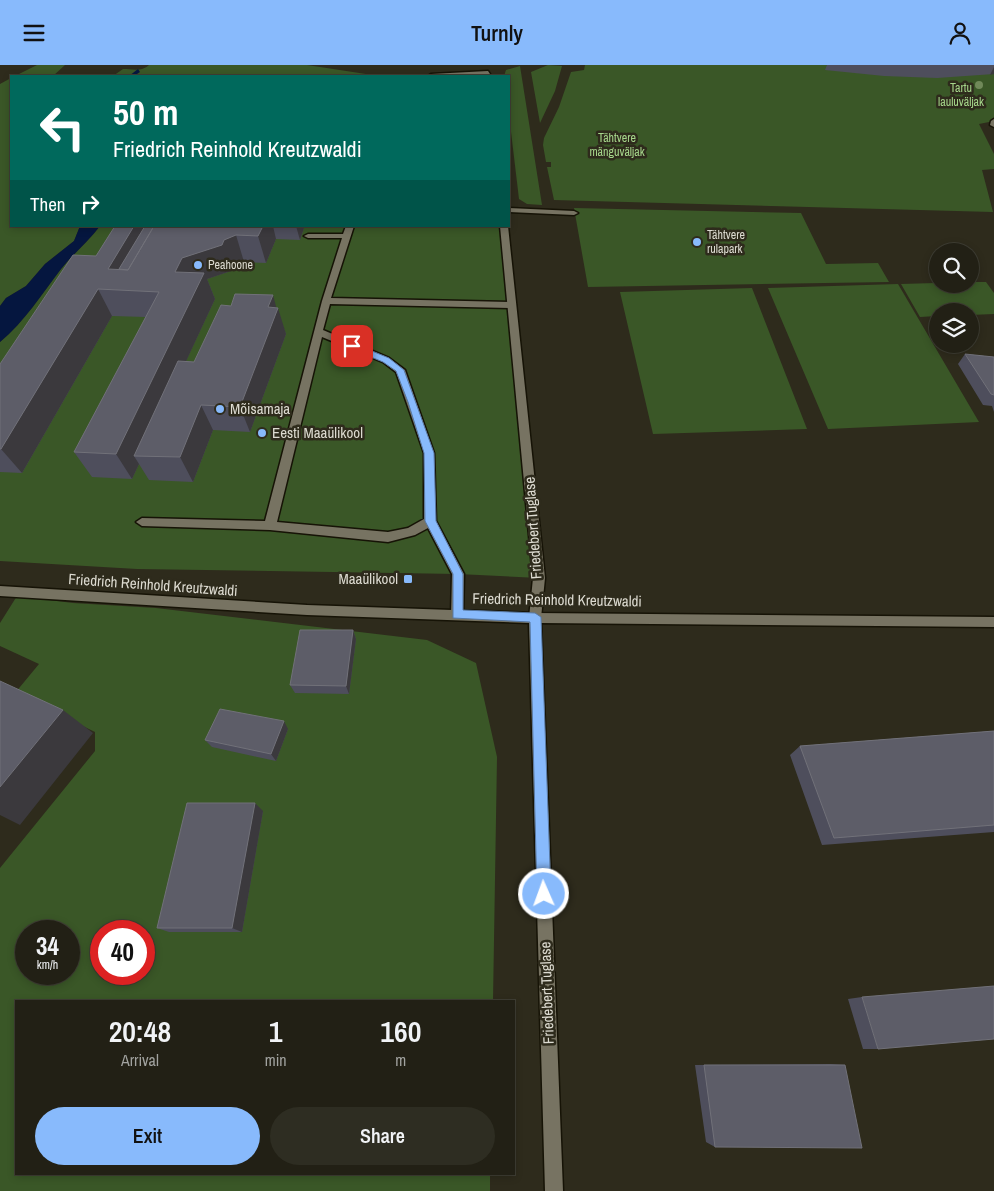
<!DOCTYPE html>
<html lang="en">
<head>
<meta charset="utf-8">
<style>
  :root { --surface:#222015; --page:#2e2d22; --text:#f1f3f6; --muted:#a2a3a0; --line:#3f3e34; --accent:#88bafc }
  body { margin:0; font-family:"Archivo Narrow",sans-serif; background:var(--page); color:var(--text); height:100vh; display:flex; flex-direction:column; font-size:19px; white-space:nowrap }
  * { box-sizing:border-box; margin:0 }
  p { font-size:16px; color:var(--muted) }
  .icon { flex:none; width:28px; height:28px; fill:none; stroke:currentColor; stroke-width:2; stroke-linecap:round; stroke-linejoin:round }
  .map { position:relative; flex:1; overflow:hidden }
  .side { position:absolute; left:15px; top:935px; width:500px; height:175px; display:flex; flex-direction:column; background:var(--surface); border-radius:0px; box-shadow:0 2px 8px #0003,0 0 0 1px var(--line) }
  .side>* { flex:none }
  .hud { position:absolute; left:10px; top:10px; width:500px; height:152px; border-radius:0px; box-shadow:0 2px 8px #0003,0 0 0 1px var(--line); background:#00695c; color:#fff; overflow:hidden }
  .tools { position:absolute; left:929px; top:178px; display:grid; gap:10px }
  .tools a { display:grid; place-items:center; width:50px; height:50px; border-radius:50%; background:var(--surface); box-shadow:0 2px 8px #0003,0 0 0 1px var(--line); font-size:25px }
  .speed { position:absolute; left:15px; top:855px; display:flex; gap:10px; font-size:25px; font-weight:700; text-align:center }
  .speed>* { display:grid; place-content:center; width:65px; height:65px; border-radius:50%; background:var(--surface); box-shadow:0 2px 8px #0003,0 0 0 1px var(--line); line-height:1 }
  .speed small { font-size:12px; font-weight:400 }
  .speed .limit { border:8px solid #d22; background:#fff; color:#111 }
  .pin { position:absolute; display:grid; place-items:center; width:42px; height:42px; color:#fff; margin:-21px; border-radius:10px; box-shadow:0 2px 8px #0006 }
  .me { position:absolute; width:55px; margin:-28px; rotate:358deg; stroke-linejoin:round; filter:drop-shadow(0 0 4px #0008) }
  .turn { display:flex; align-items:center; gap:18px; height:105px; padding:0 20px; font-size:22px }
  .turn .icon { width:65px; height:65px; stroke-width:2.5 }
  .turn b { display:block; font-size:35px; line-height:42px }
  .then { display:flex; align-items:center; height:48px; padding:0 20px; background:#0003; gap:10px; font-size:19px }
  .eta { display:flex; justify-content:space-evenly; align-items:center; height:85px; text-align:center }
  .eta b { font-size:30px; font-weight:600; line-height:35px }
  .action { display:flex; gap:10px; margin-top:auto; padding:10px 20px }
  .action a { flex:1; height:58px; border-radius:30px; background:var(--accent); color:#111; font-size:20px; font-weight:600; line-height:58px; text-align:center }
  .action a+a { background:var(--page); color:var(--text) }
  header { display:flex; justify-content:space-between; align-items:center; height:65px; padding:0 20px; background:var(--accent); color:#111; font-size:22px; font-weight:600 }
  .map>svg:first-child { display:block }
  .green { fill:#3a5727; fill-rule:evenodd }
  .water { fill:#05163f }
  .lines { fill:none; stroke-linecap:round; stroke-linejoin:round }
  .stream { fill:#05163f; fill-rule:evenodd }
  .lane-casing { stroke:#161306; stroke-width:3 }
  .street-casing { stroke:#161306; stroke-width:3 }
  .secondary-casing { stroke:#161306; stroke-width:3 }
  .lane { fill:#777362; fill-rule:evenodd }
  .street { fill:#777362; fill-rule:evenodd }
  .secondary { fill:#777362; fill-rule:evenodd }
  .tree { fill:#708959 }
  .wall { fill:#4e4e5c }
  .shaded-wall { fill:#3b393d }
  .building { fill:#5d5d68; stroke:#717179 }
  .route { fill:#88bafc; stroke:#5879a4 }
  .poi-dot { fill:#88bafc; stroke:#2e2b1c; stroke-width:2 }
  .labels { text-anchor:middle; stroke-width:5; stroke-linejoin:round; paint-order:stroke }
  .far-park-label { font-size:12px; fill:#a6d68b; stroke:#2e2b1c }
  .far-poi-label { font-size:12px; fill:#dddbd1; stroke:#2e2b1c; text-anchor:start }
  .poi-label { font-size:15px; fill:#dddbd1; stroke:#2e2b1c; text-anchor:start }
  .street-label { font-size:15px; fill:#dddbd1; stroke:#2e2b1c }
</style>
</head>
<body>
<header><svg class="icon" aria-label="menu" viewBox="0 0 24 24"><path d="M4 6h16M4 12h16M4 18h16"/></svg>Turnly<svg class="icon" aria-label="person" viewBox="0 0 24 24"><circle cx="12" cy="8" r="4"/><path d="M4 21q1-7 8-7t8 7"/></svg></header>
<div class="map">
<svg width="994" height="1126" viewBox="0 0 994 1126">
  <rect width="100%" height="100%" fill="#2e2b1c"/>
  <path class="green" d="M37,0h28l-12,11h-38z
    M149,0h158l72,11h-266l10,-7c9,0 19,3 26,-4z
    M548,0l14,1 -7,25 -15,32 -9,-51z
    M585,0h409v56l-15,3 15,30v15l-12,1 11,42 -439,-12 -7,-33h4v-5h-5l-3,-17 1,-7 15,-31 12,-35 13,-2z
    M520,1l22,139 -15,-1 -8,-5 -10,-84v-39h-5l2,-6z
    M11,13v148h69l-6,15 -29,23 -19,22 -20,12 -6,8v-222z
    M574,143l227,5 25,51 52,-1 11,19 -301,5z
    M100,161h404l35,352 -81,-4 -321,-5 -137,-8v-219c25,-21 41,-47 61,-73 12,-15 27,-27 39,-43z
    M970,217h16l8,11v21l-24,1v-4h-32l-1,5 -17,1 -19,-33z
    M898,219l81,138 -151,7 -60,-141z
    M752,223l55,141 -154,5 -33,-142z
    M17,531l56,7 83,5 271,32 49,23 21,94 -4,244h-477v173h474v17h-490v-323l95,-117v-19l-80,-39 24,-29 -39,-18v-23zM26,866h43v43h-43zM101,866h43v43h-43z"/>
  <path class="water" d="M80,161h20c-12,16 -27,28 -39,43 -20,26 -36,52 -61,73v-36l6,-8 20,-12 19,-22 29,-23z"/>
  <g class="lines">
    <path class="stream" d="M138,4l2,3 -6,4h-5z"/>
    <g class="lane-casing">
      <path id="lane" d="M509,143l65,3 4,2 -4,2 -65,-3z
        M346,161h8l-23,72 181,4 4,3 -4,3 -182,-4 -7,26 66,28 16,12 29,83 2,68 28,53 -1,41 -2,4h-8l-2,-4 1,-41 -24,-46 -13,7 -27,7 -118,-12 -128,-4 -6,-4 6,-4 123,3 57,-220 20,-63h-34l-4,-2 4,-2h35zM322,272l61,25 13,10 28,81v66l-16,9 -20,4 -111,-10z"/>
    </g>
    <g class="street-casing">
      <path id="street" d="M488,6l2,3 -62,2 3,-2z
        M994,54v8l-4,-2 1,-4z
        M500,161h8l37,352 -4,40 -2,4h-8l-2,-4 4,-40z"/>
    </g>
    <g class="secondary-casing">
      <path id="secondary" d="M0,521l307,19 228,8 459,4v10l-453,-4 22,568h-18l-16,-568 -222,-8 -307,-19z"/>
    </g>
    <use href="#lane" class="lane"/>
    <use href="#street" class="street"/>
    <use href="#secondary" class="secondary"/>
  </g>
  <circle class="tree" cx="979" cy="20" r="4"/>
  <path class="wall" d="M827,0h167v9l-57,4 -53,-2 -59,-6z
    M115,161h189v2l-4,12 -24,-1 -10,24 -22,-1 -11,5 -2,4 -24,8 8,20 -29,62 8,1 82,-55 10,27 -36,98 -37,-2 -20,52 -44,-2 -10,-16 -7,15 -40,-2 -18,-25 72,-135 -34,-1 -90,157 -22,-1v-108l96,-108z
    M965,289l29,3v55l-2,-6 -9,-1 -25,-41z
    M353,565l3,9 -7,55 -54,-1 -5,-8z
    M288,664l-12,32 -64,-14 -7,-7z
    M994,666v101l-172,13 -32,-90 10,-9z
    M263,746l-21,121h-73l-12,-4z
    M862,932l16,52h-15l-15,-50z
    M831,999l14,1 -130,82 -9,-5 -11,-77z"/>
  <path class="shaded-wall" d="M994,2v7l-4,1z
    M134,161h27l-31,54 -22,-11z
    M263,161h10l3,13 -10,24 -8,-27z
    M296,161h8v2l-4,12z
    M236,170l8,27 -11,5 -2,4 -24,8 8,20 -73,157h-8l5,8 -7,15 -16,-25 59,-182 7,-14z
    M98,224l14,27 -90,157 -21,-24z
    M273,230l4,15 1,-2 8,26 -36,98 -10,-25 28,-100z
    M201,340l12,25 -20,52 -13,-25z
    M353,565l3,9 -7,55 -3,-8z
    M63,645l30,23 -73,92 -20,-10v-28z
    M284,656l4,8 -12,32 -5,-7z
    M255,738l8,8 -21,121 -10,-4z"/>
  <path class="building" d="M115,161h19l-26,43 20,1 26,-44h109l-5,10 -22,-1 -12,5 -2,5 -40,13 -7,14 29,1 -88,181 -42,-2 85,-160 -61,-3 -97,160h-1v-85l73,-109 23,1z
    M145,161h9l-26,44 -9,-1z
    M235,229l38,1 -5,12 10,1 -38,99 -39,-2 -21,52 -46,-1 44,-95 16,1 27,-57 10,1z
    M965,289l29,3v38l-3,-1z
    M300,565h53l-7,56 -56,-1z
    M0,616l63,29 -63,77z
    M220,644l64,12 -13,33 -66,-14z
    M994,666v94l-160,13 -34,-92z
    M187,738h68l-23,125h-75z
    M994,921v53l-116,10 -16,-52z
    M704,1000h141l17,83 -147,-1z"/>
  <path class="route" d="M349,279h6l34,14 15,12 30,83 2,68 27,53v36l72,3 6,4 10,277 -2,5 -5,2 -5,-2 -2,-5 -7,-272 -77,-4v-44l-28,-53 -1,-68 -16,-51 -12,-31 -13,-9 -34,-14z"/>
  <g class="poi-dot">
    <circle cx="697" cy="177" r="5"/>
    <circle cx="198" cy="200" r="5"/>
    <circle cx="220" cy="344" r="5"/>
    <circle cx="262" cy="368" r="5"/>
    <rect x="403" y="509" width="10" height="10" rx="2.5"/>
  </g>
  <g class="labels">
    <g class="far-park-label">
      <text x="961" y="27">Tartu<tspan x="961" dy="14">lauluväljak</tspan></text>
      <text x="617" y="77">Tähtvere<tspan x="617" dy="14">mänguväljak</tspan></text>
    </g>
    <g class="far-poi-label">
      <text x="707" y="174">Tähtvere<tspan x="707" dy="14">rulapark</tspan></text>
      <text x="208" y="204">Peahoone</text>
    </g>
    <g class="poi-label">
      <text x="230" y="349">Mõisamaja</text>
      <text x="272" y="373">Eesti Maaülikool</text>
      <text x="398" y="519" text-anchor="end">Maaülikool</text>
    </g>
    <g class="street-label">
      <text transform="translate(533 463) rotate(-94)" y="5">Friedebert Tuglase</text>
      <text transform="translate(153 520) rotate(4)" y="5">Friedrich Reinhold Kreutzwaldi</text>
      <text transform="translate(557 535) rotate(1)" y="5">Friedrich Reinhold Kreutzwaldi</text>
      <text transform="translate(547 928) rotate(-92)" y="5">Friedebert Tuglase</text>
    </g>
  </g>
</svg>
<div class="tools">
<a><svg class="icon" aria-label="search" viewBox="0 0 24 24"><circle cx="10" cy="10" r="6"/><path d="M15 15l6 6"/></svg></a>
<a><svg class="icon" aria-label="layers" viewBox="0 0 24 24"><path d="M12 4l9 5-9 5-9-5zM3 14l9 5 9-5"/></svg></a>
</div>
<div class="speed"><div>34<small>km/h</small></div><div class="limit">40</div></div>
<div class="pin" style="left:352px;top:281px;background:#d93025"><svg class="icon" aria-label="arrive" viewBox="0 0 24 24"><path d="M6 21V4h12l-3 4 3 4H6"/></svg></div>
<svg class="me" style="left:544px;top:829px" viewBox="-20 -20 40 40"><circle r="17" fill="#88bafc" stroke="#fff" stroke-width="3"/><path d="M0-11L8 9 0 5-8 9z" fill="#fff"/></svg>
<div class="hud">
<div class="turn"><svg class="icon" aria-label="left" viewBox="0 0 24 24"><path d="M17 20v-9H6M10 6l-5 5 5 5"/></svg><div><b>50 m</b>Friedrich Reinhold Kreutzwaldi</div></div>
<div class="then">Then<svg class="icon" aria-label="right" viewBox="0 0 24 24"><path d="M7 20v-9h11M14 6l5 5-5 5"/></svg></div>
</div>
<section class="side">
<div class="eta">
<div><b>20:48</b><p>Arrival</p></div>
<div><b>1</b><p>min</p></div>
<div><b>160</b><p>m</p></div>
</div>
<div class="action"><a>Exit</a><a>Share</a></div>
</section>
</div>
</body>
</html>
